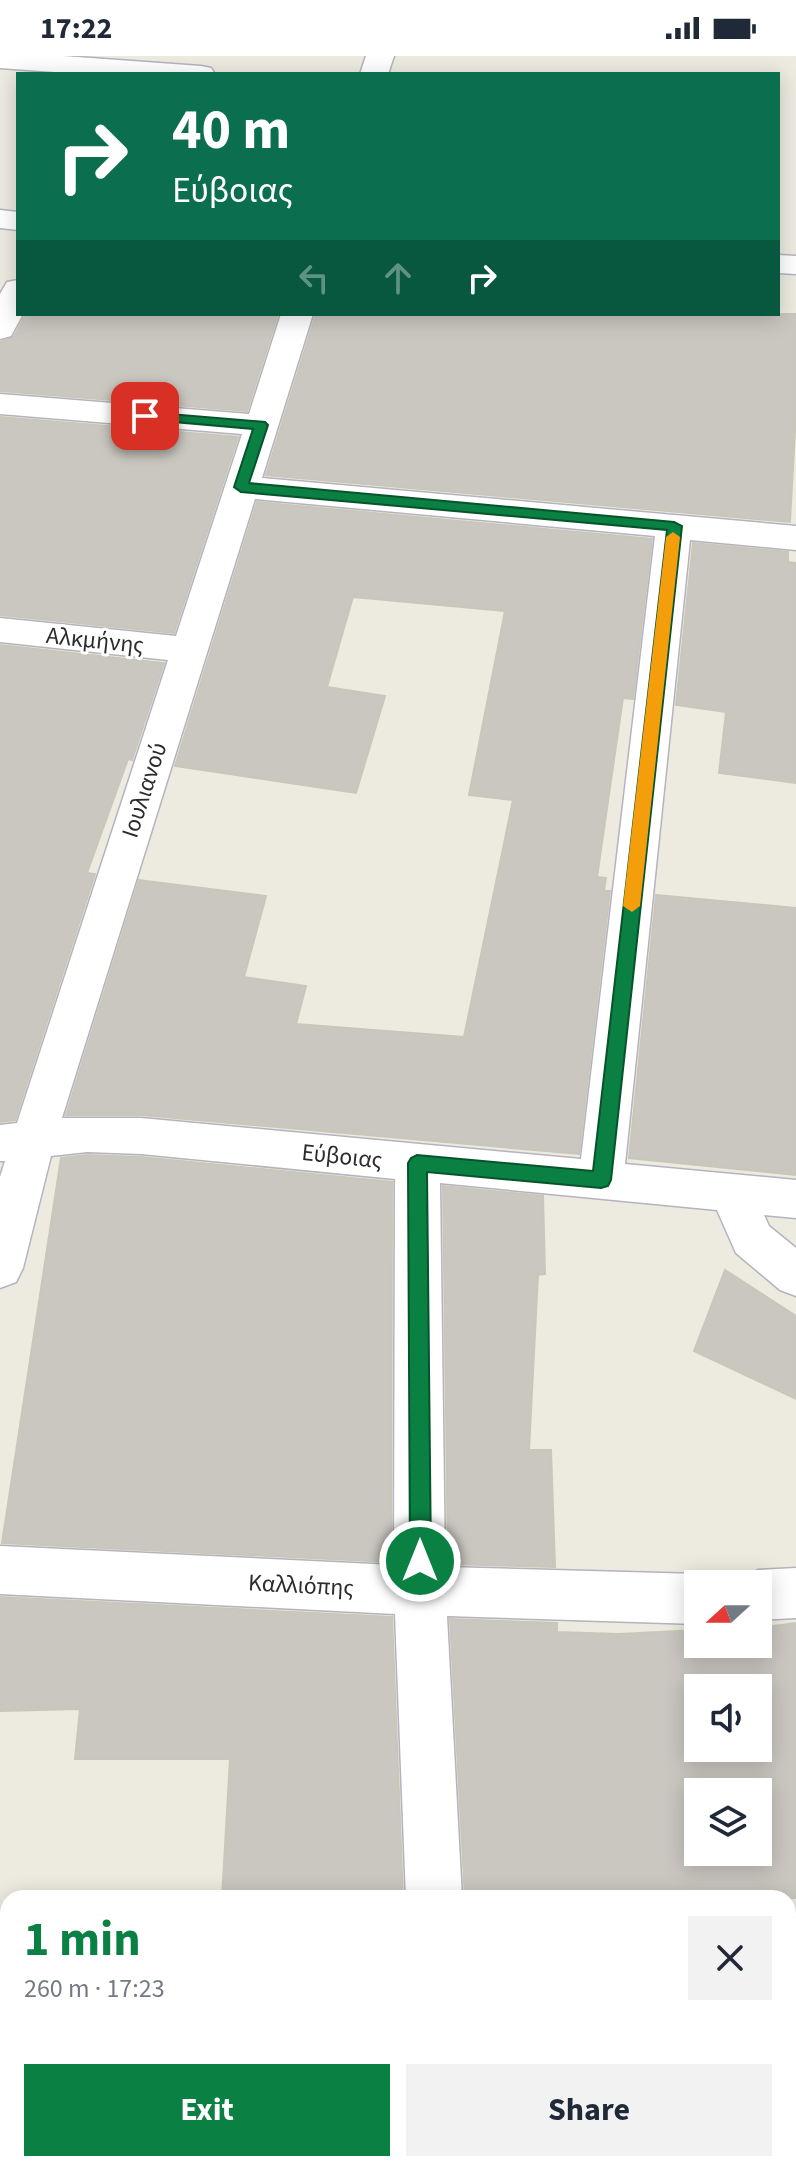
<!DOCTYPE html>
<html lang="en">
<head>
<meta charset="utf-8">
<style>
  :root { --surface:#fff; --page:#f2f2f3; --text:#1f2937; --muted:#747a83; --accent:#0b8043 }
  body { margin:0; font-family:"Source Sans 3",sans-serif; background:var(--page); color:var(--text); height:100vh; display:flex; flex-direction:column; font-size:30px; white-space:nowrap }
  * { box-sizing:border-box; margin:0 }
  p { font-size:26px; color:var(--muted) }
  .icon { flex:none; width:44px; height:44px; fill:none; stroke:currentColor; stroke-width:2; stroke-linecap:round; stroke-linejoin:round }
  .map { position:relative; flex:1; overflow:hidden }
  .panel { position:absolute; left:0px; top:1834px; width:796px; height:282px; display:flex; flex-direction:column; background:var(--surface); border-radius:24px 24px 0 0; box-shadow:0 4px 20px #0003 }
  .panel>* { flex:none }
  .top-card { position:absolute; left:16px; top:16px; width:764px; height:244px; border-radius:0px; box-shadow:0 4px 20px #0003; background:#0b6e4f; color:#fff; overflow:hidden }
  .needle { width:52px; rotate:249deg }
  .fabs { position:absolute; left:684px; top:1514px; display:grid; gap:16px }
  .fabs a { display:grid; place-items:center; width:88px; height:88px; border-radius:0px; background:var(--surface); box-shadow:0 4px 20px #0003; font-size:40px }
  .pin { position:absolute; display:grid; place-items:center; width:68px; height:68px; color:#fff; margin:-34px; border-radius:16px; box-shadow:0 4px 12px #0006 }
  .me { position:absolute; width:88px; margin:-44px; rotate:0deg; stroke-linejoin:round; filter:drop-shadow(0 0 6px #0008) }
  .turn { display:flex; align-items:center; gap:28px; height:168px; padding:0 24px; font-size:36px }
  .turn .icon { width:104px; height:104px; stroke-width:2.5 }
  .turn b { display:block; font-size:56px; line-height:68px }
  .lanes { display:flex; align-items:center; height:76px; padding:0 24px; background:#0003; justify-content:center; gap:40px; direction:ltr }
  .lanes .off { opacity:.35 }
  .round { display:grid; place-items:center; flex:none; width:84px; height:84px; border-radius:0px; background:var(--page) }
  .summary { display:flex; align-items:center; justify-content:space-between; height:136px; padding:0 24px }
  h1 { font-size:48px; font-weight:700; line-height:60px; color:var(--accent) }
  .primary-button { display:flex; gap:16px; margin-top:auto; padding:16px 24px }
  .primary-button a { flex:1; height:92px; border-radius:0px; background:var(--accent); color:#fff; font-size:32px; font-weight:700; line-height:92px; text-align:center }
  .primary-button a+a { background:var(--page); color:var(--text) }
  .status { display:flex; justify-content:space-between; align-items:center; height:56px; padding:0 40px; background:var(--surface); direction:ltr }
  .status svg { height:22px; fill:currentColor }
  .map>svg:first-child { display:block }
  .building { fill:#c9c7bf; stroke:#c9c7b9; stroke-width:2; fill-rule:evenodd }
  .lines { fill:none; stroke-linecap:round; stroke-linejoin:round }
  .minor-casing { stroke:#b4b3bf; stroke-width:3 }
  .minor { fill:#fff; fill-rule:evenodd }
  .route { fill:#0b8043; stroke:#07532c; stroke-width:2 }
  .slow { fill:#f59e0b }
  .labels { text-anchor:middle; stroke-width:6; stroke-linejoin:round; paint-order:stroke }
  .street-label { font-size:24px; fill:#2c2c2c; stroke:#fff }
</style>
</head>
<body>
<div class="status"><b>17:22</b><svg viewBox="0 0 49 12"><path d="M0 12V9h3v3zM5 12V6h3v6zM10 12V3h3v9zM15 12V0h3v12zM26 1h20v11H26zM47 4h2v5h-2z"/></svg></div>
<div class="map">
<svg width="796" height="2115" viewBox="0 0 796 2115">
  <rect width="100%" height="100%" fill="#edebe0"/>
  <path class="building" d="M26,258h252l-31,97 -247,-20v-49l14,-5z
    M316,258h480v98l-6,110 -524,-47z
    M0,361l238,20 -64,196 -174,-18z
    M257,446l395,37 -19,160 -10,-1 -26,179 9,1 -2,13h6l-31,263 -438,-39h-75l73,-235 127,16 -22,81 62,9 -10,38 168,13 49,-237 -44,-5 36,-184 -152,-14 -26,90 58,9 -29,97 -181,-27z
    M693,487l95,9v10l8,1v220l-77,-10 7,-61 -50,-7z
    M0,589l164,18 -32,97 -4,-1 -41,114 8,1 -80,246 -15,2z
    M656,839l140,13v267l-167,-17z
    M87,1099l54,2 251,25 -1,380 -389,-19 59,-385z
    M443,1130l100,10 2,78 -7,1 -9,175h22l4,117 -107,-3z
    M725,1214l71,46v83l-102,-48z
    M0,1541l392,20 11,281h-181l8,-139h-155l5,-50 -80,2z
    M450,1563l107,4v9l62,2 79,-4v14h60v-16l38,-5v275h-331zM698,1632h60v60h-60zM698,1736h60v60h-60z"/>
  <g class="lines">
    <g class="minor-casing">
      <path id="minor" d="M0,0h63l138,10 10,2 4,6h-134l-81,-6z
        M366,0h28l-6,18h-28z
        M0,154l18,2v18l-18,-2z
        M778,199l18,1v18l-18,-1z
        M18,224v34h5l-12,22 -11,3v-45l7,-12z
        M281,258h32l-51,164 534,48v24l-106,-10 -65,624 171,16v38l-32,-3 5,11 27,22v48l-16,-6 -44,-37 -19,-43 -277,-27 5,384 253,7 19,10h-19v40l-251,-8 15,282h-56l-11,-284 -395,-20v-48l394,19 1,-386 -254,-25 -54,-2 -36,4 -28,112 -7,14 -16,6v-111l5,-16h-5v-36l17,-2 151,-463 -168,-18v-24l176,18 66,-202 -242,-20v-20l249,20zM255,443l400,37 -74,623 -440,-41h-79z
        M796,1512v50l-38,2v-36h-21l3,-6 18,-8z
        M796,1994v58l-8,1v-58z
        M416,2108h60v7h-60z"/>
    </g>
    <use href="#minor" class="minor"/>
  </g>
  <path class="route" d="M145,356l120,10 3,3 -19,58 425,39 8,4 -71,654 -3,6 -7,2 -174,-16 4,389 -3,7 -8,3 -7,-3 -3,-7 -2,-398 3,-5 6,-3 176,16 74,-641 -426,-38 -7,-5 19,-58 -113,-10v-6z"/>
  <path class="slow" d="M673,476l7,5 -40,369 -8,6 -9,-6 43,-369z"/>
  <g class="labels">
    <g class="street-label">
      <text transform="translate(95 584) rotate(6)" y="8">Αλκμήνης</text>
      <text transform="translate(144 734) rotate(-72)" y="8">Ιουλιανού</text>
      <text transform="translate(342 1100) rotate(6)" y="8">Εύβοιας</text>
      <text transform="translate(301 1529) rotate(3)" y="8">Καλλιόπης</text>
    </g>
  </g>
</svg>
<div class="fabs">
<a><svg class="needle" viewBox="-14 -14 28 28"><path d="M0-13l5 13h-10z" fill="#e53935"/><path d="M0 13l5-13h-10z" fill="#747a83"/></svg></a>
<a><svg class="icon" aria-label="sound" viewBox="0 0 24 24"><path d="M4 9h4l5-4v14l-5-4H4zM17 9q2 3 0 6"/></svg></a>
<a><svg class="icon" aria-label="layers" viewBox="0 0 24 24"><path d="M12 4l9 5-9 5-9-5zM3 14l9 5 9-5"/></svg></a>
</div>
<div class="pin" style="left:145px;top:360px;background:#d93025"><svg class="icon" aria-label="arrive" viewBox="0 0 24 24"><path d="M6 21V4h12l-3 4 3 4H6"/></svg></div>
<svg class="me" style="left:420px;top:1505px" viewBox="-20 -20 40 40"><circle r="17" fill="#0b8043" stroke="#fff" stroke-width="3"/><path d="M0-11L8 9 0 5-8 9z" fill="#fff"/></svg>
<div class="top-card">
<div class="turn"><svg class="icon" aria-label="right" viewBox="0 0 24 24"><path d="M7 20v-9h11M14 6l5 5-5 5"/></svg><div><b>40 m</b>Εύβοιας</div></div>
<div class="lanes"><svg class="icon off" aria-label="left" viewBox="0 0 24 24"><path d="M17 20v-9H6M10 6l-5 5 5 5"/></svg><svg class="icon off" aria-label="ahead" viewBox="0 0 24 24"><path d="M12 20V5M6 11l6-6 6 6"/></svg><svg class="icon" aria-label="right" viewBox="0 0 24 24"><path d="M7 20v-9h11M14 6l5 5-5 5"/></svg></div>
</div>
<section class="panel">
<div class="summary"><div><h1>1 min</h1><p>260 m · 17:23</p></div><a class="round"><svg class="icon" aria-label="close" viewBox="0 0 24 24"><path d="M6 6l12 12M18 6L6 18"/></svg></a></div>
<div class="primary-button"><a>Exit</a><a>Share</a></div>
</section>
</div>
</body>
</html>
